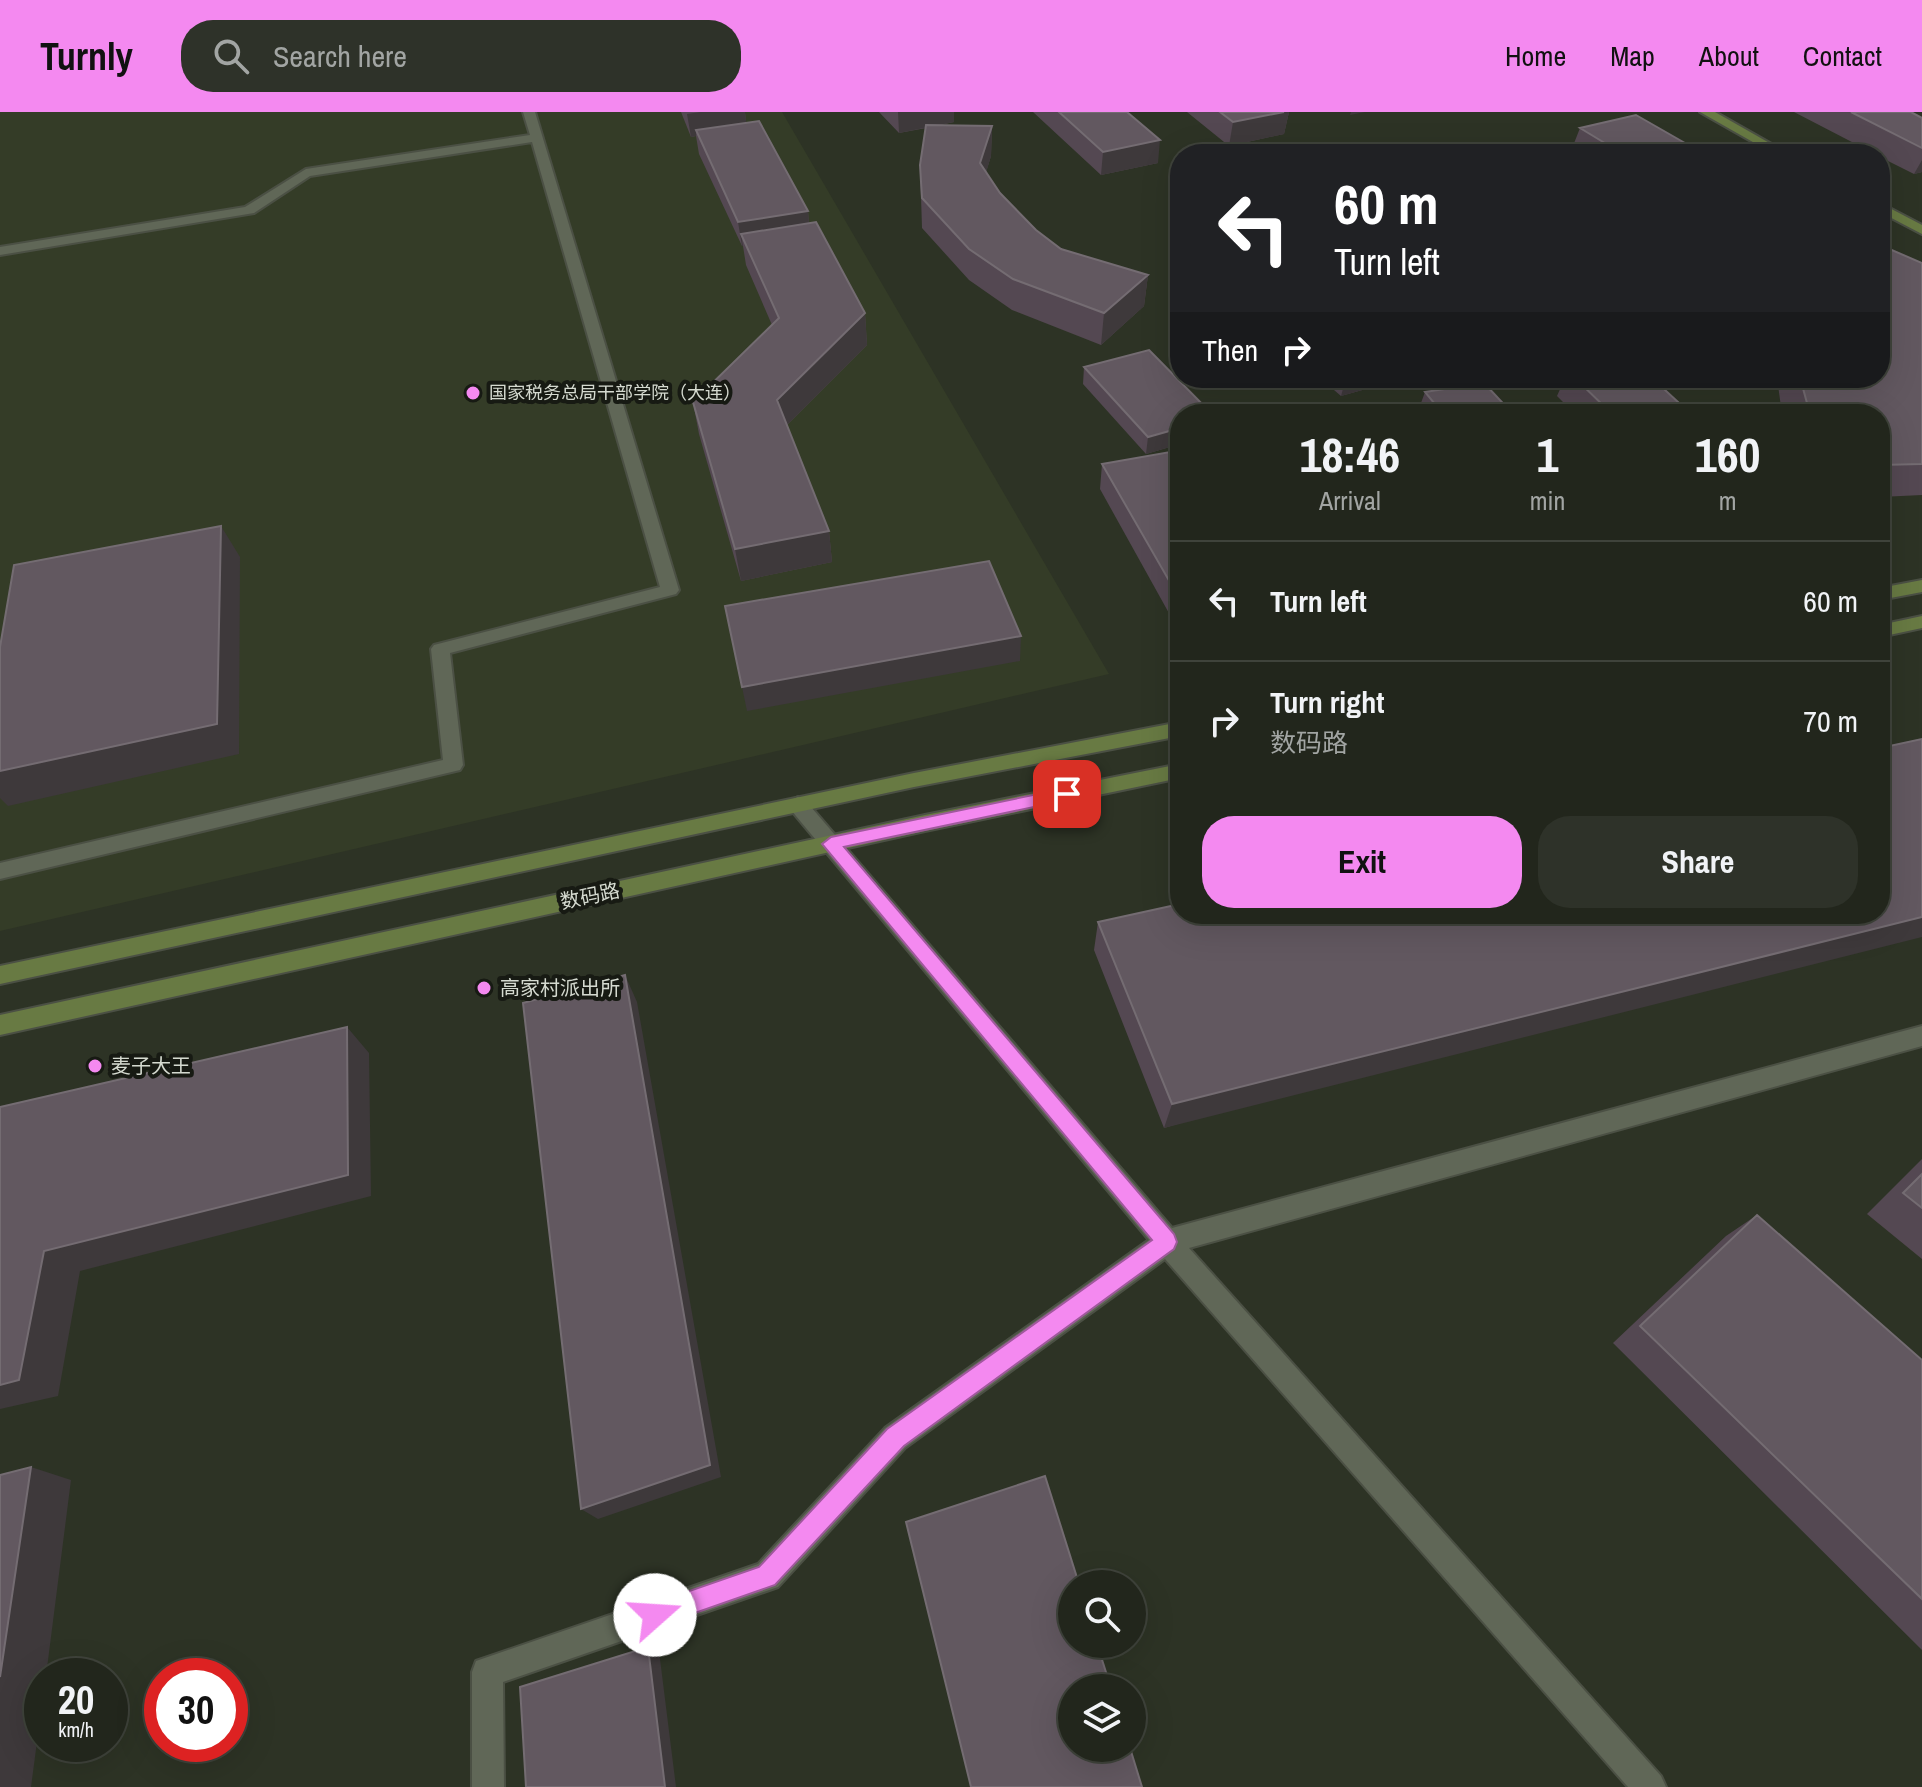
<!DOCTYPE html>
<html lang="en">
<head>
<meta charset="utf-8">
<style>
  :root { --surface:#22261c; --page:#2e3229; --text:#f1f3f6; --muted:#a2a5a3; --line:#3f433b; --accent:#f489f0 }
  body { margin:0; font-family:"Archivo Narrow","Noto Sans SC",sans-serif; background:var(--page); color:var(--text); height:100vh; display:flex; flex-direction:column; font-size:30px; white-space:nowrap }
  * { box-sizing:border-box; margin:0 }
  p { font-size:26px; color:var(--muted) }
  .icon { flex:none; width:44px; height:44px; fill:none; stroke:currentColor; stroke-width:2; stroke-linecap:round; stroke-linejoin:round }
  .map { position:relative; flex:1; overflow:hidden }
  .drawer { position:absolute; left:1170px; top:292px; width:720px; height:520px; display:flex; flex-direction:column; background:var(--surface); border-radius:32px; box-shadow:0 8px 32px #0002,0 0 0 2px var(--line) }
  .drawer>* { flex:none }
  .hud { position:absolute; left:1170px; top:32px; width:720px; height:244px; border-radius:32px; box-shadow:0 8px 32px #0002,0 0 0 2px var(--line); background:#202124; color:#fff; overflow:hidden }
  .controls { position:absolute; left:1058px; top:1458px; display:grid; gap:16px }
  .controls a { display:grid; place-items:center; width:88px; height:88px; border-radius:50%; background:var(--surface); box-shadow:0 8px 32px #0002,0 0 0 2px var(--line); font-size:40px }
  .speed { position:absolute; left:24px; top:1546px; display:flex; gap:16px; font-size:40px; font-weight:700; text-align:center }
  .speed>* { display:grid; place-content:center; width:104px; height:104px; border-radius:50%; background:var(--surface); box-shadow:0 8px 32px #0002,0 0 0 2px var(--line); line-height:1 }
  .speed small { font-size:20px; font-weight:400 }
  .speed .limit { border:12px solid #d22; background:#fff; color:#111 }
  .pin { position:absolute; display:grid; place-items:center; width:68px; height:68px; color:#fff; margin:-34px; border-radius:16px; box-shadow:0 4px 12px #0006 }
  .me { position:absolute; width:88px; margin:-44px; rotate:71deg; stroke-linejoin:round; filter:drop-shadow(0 0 6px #0008) }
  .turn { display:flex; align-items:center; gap:28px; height:168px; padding:0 32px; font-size:36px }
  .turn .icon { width:104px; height:104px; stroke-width:2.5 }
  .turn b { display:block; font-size:56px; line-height:68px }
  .then { display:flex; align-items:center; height:76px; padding:0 32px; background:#0003; gap:16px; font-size:30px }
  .eta { display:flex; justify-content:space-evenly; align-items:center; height:136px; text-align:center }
  .eta b { font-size:48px; font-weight:700; line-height:56px }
  .primary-button { display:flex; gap:16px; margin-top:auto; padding:16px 32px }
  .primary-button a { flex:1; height:92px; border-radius:32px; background:var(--accent); color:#111; font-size:32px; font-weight:700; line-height:92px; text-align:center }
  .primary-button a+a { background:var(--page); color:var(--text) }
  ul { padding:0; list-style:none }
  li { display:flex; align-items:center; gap:24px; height:120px; padding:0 32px; border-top:2px solid var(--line) }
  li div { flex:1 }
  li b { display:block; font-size:30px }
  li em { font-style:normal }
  header { display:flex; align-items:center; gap:48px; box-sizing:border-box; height:112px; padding:0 40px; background:var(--accent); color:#111 }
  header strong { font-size:38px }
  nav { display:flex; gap:44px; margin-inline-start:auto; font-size:28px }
  .search { width:560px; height:72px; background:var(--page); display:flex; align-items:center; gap:20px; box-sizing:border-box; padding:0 28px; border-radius:32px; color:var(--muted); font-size:30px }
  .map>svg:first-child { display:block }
  .built { fill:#343c27 }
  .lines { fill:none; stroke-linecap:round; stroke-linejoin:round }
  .minor-casing { stroke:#4b5044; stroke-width:4 }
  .secondary-casing { stroke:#4b5044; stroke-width:4 }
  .minor { fill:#606757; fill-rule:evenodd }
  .secondary { fill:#687a43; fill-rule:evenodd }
  .wall { fill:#544852 }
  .shaded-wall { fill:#3e393b }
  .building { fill:#625860; stroke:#746c72; stroke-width:2 }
  .route { fill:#f489f0; stroke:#9f599c; stroke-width:2 }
  .poi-dot { fill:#f489f0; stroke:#171a13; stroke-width:3 }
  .labels { text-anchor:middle; stroke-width:8; stroke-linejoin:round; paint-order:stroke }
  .far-poi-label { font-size:18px; fill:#d5dad0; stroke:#171a13; text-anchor:start }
  .street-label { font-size:20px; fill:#d5dad0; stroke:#171a13 }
  .poi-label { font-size:20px; fill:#d5dad0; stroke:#171a13; text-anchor:start }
</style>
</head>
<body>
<header>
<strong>Turnly</strong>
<div class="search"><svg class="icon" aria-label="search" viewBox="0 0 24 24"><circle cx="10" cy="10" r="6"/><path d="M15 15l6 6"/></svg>Search here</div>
<nav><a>Home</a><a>Map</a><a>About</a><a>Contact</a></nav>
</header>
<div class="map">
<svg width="1922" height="1675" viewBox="0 0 1922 1675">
  <rect width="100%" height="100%" fill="#2d3325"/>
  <path class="built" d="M0,0h782l327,562 -1109,257z"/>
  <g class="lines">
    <g class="minor-casing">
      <path id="minor" d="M523,0h12l144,478 -3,4 -226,59 13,112 -3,5 -460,109v-16l443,-103 -12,-111 3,-4 226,-58 -128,-445 -222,34 -56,37 -254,42v-8l245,-40 61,-38 224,-34z
        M798,685l7,3 367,428 750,-202v20l-733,202 472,528 5,11h-38l-463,-528 -260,189 -127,139 -275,95 1,105h-32v-115l4,-11 282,-97 127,-136 264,-188 -358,-430 -3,-5 3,-5z"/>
    </g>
    <g class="secondary-casing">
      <path id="secondary" d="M1700,0h15l74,42h-15z
        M1880,91l42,22v9l-42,-22z
        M1922,468v12l-42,8v-12z
        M1922,504v12l-42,9v-12z
        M1180,610v14l-266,51 -914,197v-18l914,-193z
        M1180,652v14l-255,53 -925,204v-20l925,-200z"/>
    </g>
    <use href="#minor" class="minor"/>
    <use href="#secondary" class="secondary"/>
  </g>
  <path class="wall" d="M681,0h64l1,11 62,88 1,13 56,89 2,32 -80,80 42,106 3,31 -91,19 -42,-147 -6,-32 79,-77 -26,-60 -3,-19h-1l-43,-92 -3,-18 -5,1z
    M879,0h75v10l-14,3 52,1 -1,30 -5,16 14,21 36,37 25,19 87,26 -4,31 -43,39 -89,-35 -43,-30 -47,-52 -2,-63 6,-37 -27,5z
    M1033,0h94l31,51 -57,12z
    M1187,0h102l-5,22 -55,12z
    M1794,0h117l11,6v54l-8,2 -34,-17v-3h-5z
    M1580,16l124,26h-129l-4,-3z
    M1922,151v232l-42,2v-83h-98l-5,-36h103z
    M1084,255l96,47v30l-34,10 -63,-70z
    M1320,266h85l-64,18z
    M1565,266h87l39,36h-116l-18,-18z
    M1425,280l88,22h-96z
    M1102,352l78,4v146l-10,1 -70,-126z
    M1880,802l-716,214 -70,-178 4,-28z
    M1922,1047v100l-55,-45z
    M1757,1103l165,145v290l-309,-307 113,-107z"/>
  <path class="shaded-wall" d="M701,0h44l2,18h-51v6l-5,1 -4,-23z
    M898,0h56v10l-55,11z
    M1284,0h5l-5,22 -55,12 4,-24z
    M1351,0h14l-15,3z
    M992,14l-1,30 -11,37v-30z
    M1160,28l-2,23 -57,12 2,-23z
    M1922,48v12l-8,2z
    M808,99l2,24 -69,-1 2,12h-1l-4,-24z
    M1148,163l-4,31 -43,39 3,-32z
    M865,201l2,32 -86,86 -4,-31z
    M1346,266h59l-64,18z
    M1180,316v16l-34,10 2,-17z
    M221,414l19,31 -1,197 -231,52 -8,-8v-27z
    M829,419l3,31 -91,19 -6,-32z
    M1180,478v24l-10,1 5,-24z
    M1021,524l-1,25 -273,50 -5,-24z
    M1922,805v20l-758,191 8,-24z
    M625,863l12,27 84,475 -123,42 -17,-10z
    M347,915l22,26 2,143 -291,75 -22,125 -58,13v-24l44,-134z
    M31,1355l40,13 -25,196h-4v28l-11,83h-31v-110z
    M648,1535l11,4 17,136h-11z"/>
  <path class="building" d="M1059,0h68l33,28 -57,12z
    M1220,0h64l-51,10z
    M1851,0h60l11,6v30z
    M1636,3l68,39h-81l-43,-26z
    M759,9l49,90 -70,11 -42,-92z
    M926,13l66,1 -12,37 20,30 36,37 25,19 87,26 -44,38 -91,-34 -44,-30 -47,-51 -2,-33z
    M1513,37l8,5h-27z
    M816,110l49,91 -88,87 52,131 -94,18 -42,-147 86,-84 -38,-84z
    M1880,133l42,18v201l-42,1v-51h-70l-9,-33v-3h79z
    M1149,238l63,64h-32v14l-32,9 -64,-70z
    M1575,266h77l39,36h-79z
    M1484,271l29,31h-70l-18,-22z
    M1170,340l10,16v122l-5,1 -73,-127z
    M221,414l-4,198 -217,47v-124l14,-82z
    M989,449l32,75 -279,51 -17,-81z
    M1922,627v178l-750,187 -74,-182 82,-18v10h700v-166z
    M625,863l85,490 -129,44 -58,-506z
    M347,915l1,148 -304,76 -25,129 -19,5v-278z
    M1922,1062v34l-19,-15z
    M1757,1103l165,145v239l-282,-273z
    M31,1355l-31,210v-202z
    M1045,1364l34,108h-7v60h25l14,44h-39v60h58l12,39h-171l-65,-265z
    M648,1535l17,140h-139l-6,-100z"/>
  <path class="route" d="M1067,676l8,6 -3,5 -228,48 330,387 3,8 -3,7 -270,197 -129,139 -120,42 -9,-4 -4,-8 4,-9 113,-39 128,-138 265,-189 -330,-396 9,-7z"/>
  <g class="poi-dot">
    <circle cx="473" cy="281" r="8"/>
    <circle cx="484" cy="876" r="8"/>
    <circle cx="95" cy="954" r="8"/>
  </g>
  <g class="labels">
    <g class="far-poi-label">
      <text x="489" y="287">国家税务总局干部学院（大连）</text>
    </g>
    <g class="street-label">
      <text transform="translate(590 784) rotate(-12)" y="7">数码路</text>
    </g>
    <g class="poi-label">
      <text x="500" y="883">高家村派出所</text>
      <text x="111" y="961">麦子大王</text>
    </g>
  </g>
</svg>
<div class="controls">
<a><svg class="icon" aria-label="search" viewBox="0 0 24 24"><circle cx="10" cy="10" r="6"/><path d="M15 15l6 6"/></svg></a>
<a><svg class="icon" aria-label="layers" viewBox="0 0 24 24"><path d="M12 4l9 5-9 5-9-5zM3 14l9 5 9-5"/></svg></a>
</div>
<div class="speed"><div>20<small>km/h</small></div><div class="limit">30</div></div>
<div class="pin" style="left:1067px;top:682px;background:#d93025"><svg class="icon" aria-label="arrive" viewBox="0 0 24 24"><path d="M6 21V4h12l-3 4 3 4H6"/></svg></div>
<svg class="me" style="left:655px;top:1503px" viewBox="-20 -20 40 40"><circle r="19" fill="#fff"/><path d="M0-13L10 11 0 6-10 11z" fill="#f489f0"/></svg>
<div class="hud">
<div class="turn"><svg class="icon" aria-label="left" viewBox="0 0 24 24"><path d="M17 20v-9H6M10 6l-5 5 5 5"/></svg><div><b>60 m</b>Turn left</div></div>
<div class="then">Then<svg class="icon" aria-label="right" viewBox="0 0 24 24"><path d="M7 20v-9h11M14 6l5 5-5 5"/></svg></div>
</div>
<section class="drawer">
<div class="eta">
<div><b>18:46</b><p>Arrival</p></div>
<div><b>1</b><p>min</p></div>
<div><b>160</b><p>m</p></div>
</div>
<ul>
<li><svg class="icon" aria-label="left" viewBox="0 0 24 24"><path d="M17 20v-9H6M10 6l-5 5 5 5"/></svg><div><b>Turn left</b></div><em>60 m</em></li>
<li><svg class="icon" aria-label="right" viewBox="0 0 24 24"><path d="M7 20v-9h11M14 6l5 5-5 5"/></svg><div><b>Turn right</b><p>数码路</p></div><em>70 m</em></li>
</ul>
<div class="primary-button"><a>Exit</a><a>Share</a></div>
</section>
</div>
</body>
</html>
